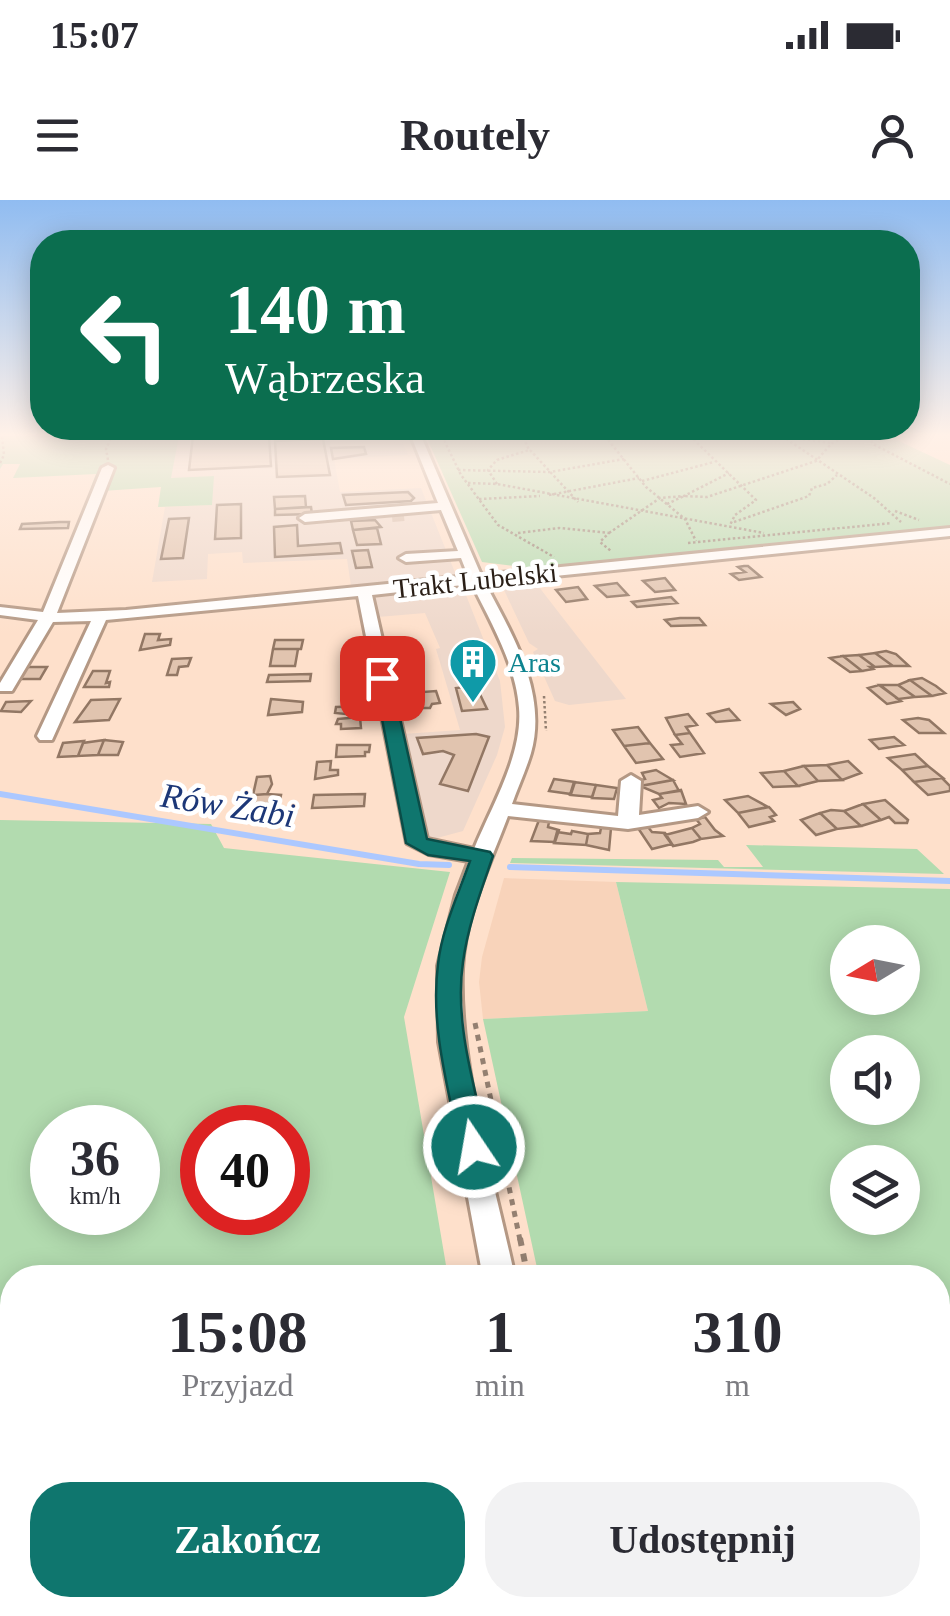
<!DOCTYPE html>
<html lang="pl">
<head>
<meta charset="utf-8">
<style>
  :root { --surface:#fff; --page:#f2f2f3; --text:#2b2b33; --muted:#7c7c81; --accent:#0f766e }
  body { margin:0; font-family:Georgia,serif; background:var(--page); color:var(--text); height:100vh; display:flex; flex-direction:column; font-size:38px; white-space:nowrap }
  * { box-sizing:border-box; margin:0 }
  p { font-size:32px; color:var(--muted) }
  .icon { flex:none; width:55px; height:55px; fill:none; stroke:currentColor; stroke-width:2; stroke-linecap:round; stroke-linejoin:round }
  .map { position:relative; flex:1; overflow:hidden }
  .sheet { position:absolute; left:0px; top:1065px; width:950px; height:352px; display:flex; flex-direction:column; background:var(--surface); border-radius:40px 40px 0 0; box-shadow:0 5px 25px #0003 }
  .sheet>* { flex:none }
  .top-card { position:absolute; left:30px; top:30px; width:890px; height:210px; border-radius:40px; box-shadow:0 5px 25px #0003; background:#0b6e4f; color:#fff; overflow:hidden }
  .needle { width:65px; rotate:260deg }
  .controls { position:absolute; left:830px; top:725px; display:grid; gap:20px }
  .controls a { display:grid; place-items:center; width:90px; height:90px; border-radius:50%; background:var(--surface); box-shadow:0 5px 25px #0003; font-size:50px }
  .speed { position:absolute; left:30px; top:905px; display:flex; gap:20px; font-size:50px; font-weight:700; text-align:center }
  .speed>* { display:grid; place-content:center; width:130px; height:130px; border-radius:50%; background:var(--surface); box-shadow:0 5px 25px #0003; line-height:1 }
  .speed small { font-size:25px; font-weight:400 }
  .speed .limit { border:15px solid #d22; background:#fff; color:#111 }
  .pin { position:absolute; display:grid; place-items:center; width:85px; height:85px; color:#fff; margin:-42px; border-radius:20px; box-shadow:0 5px 15px #0006 }
  .me { position:absolute; width:110px; margin:-55px; rotate:348deg; stroke-linejoin:round; filter:drop-shadow(0 0 8px #0008) }
  .turn { display:flex; align-items:center; gap:35px; height:210px; padding:0 30px; font-size:45px }
  .turn .icon { width:130px; height:130px; stroke-width:2.5 }
  .turn b { display:block; font-size:70px; line-height:85px }
  .eta { display:flex; justify-content:space-evenly; align-items:center; height:170px; text-align:center }
  .eta b { font-size:60px; font-weight:700; line-height:70px }
  .button { display:flex; gap:20px; margin-top:auto; padding:20px 30px }
  .button a { flex:1; height:115px; border-radius:40px; background:var(--accent); color:#fff; font-size:40px; font-weight:700; line-height:115px; text-align:center }
  .button a+a { background:var(--page); color:var(--text) }
  .status { display:flex; justify-content:space-between; align-items:center; height:70px; padding:0 50px; background:var(--surface); direction:ltr }
  .status svg { height:28px; fill:currentColor }
  header { display:flex; justify-content:space-between; align-items:center; height:130px; padding:0 30px; background:var(--surface); font-size:45px; font-weight:700 }
  .map>svg:first-child { display:block }
  .commercial { fill:#eed8cb }
  .built { fill:#f8d3ba }
  .green { fill:#b2dbaf; fill-rule:evenodd }
  .lines { fill:none; stroke-linecap:round; stroke-linejoin:round }
  .stream { stroke:#acc8ff; stroke-width:6 }
  .building { fill:#e1c4af; stroke:#927764; stroke-width:2.5 }
  .minor-tunnel { stroke:#d4b9a7; stroke-width:12; stroke-dasharray:12 6; stroke-linecap:butt }
  .minor-casing { stroke:#b49884; stroke-width:6 }
  .path-far2 { stroke:#948071; stroke-width:2.5; stroke-dasharray:2.5 2.5; stroke-linecap:butt }
  .path-far1 { stroke:#948071; stroke-width:5; stroke-dasharray:6 6; stroke-linecap:butt }
  .path { stroke:#948071; stroke-width:6; stroke-dasharray:8 8; stroke-linecap:butt }
  .minor { fill:#fff; fill-rule:evenodd }
  .route { fill:#0f766e; stroke:#0a4d48; stroke-width:2.5 }
  .labels { text-anchor:middle; stroke-width:9; stroke-linejoin:round; paint-order:stroke }
  .far-street-label { font-size:28px; fill:#2a1f17; stroke:#fff }
  .far-culture-label { font-size:28px; fill:#0d838f; stroke:#fff; text-anchor:start }
  .water-label { font-size:35px; font-style:italic; fill:#1c3777; stroke:#fff }
</style>
</head>
<body>
<div class="status"><b>15:07</b><svg viewBox="0 0 49 12"><path d="M0 12V9h3v3zM5 12V6h3v6zM10 12V3h3v9zM15 12V0h3v12zM26 1h20v11H26zM47 4h2v5h-2z"/></svg></div>
<header><svg class="icon" aria-label="menu" viewBox="0 0 24 24"><path d="M4 6h16M4 12h16M4 18h16"/></svg>Routely<svg class="icon" aria-label="person" viewBox="0 0 24 24"><circle cx="12" cy="8" r="4"/><path d="M4 21q1-7 8-7t8 7"/></svg></header>
<div class="map">
<svg width="950" height="1416" viewBox="0 0 950 1416">
  <rect width="100%" height="100%" fill="#fee0cb"/>
  <path class="commercial" d="M179,236h150l2,11 72,-3 5,11 -74,4 6,33 81,-4 35,87 -105,11 -4,-27 -104,4 -1,-11 -34,2 -1,25 -55,3 13,-75 46,-2 -41,-27z
    M539,387l24,31 63,81 -57,6 -14,-4 -22,-49 5,-3 -9,-6 -25,-53z
    M453,388l11,2 36,91 5,46 -8,28 -34,76 -37,10 -23,-107 57,-4 -24,-81 4,-1 -15,-35 -47,4 -5,-19z"/>
  <path class="built" d="M504,678l112,4 32,129 -165,8 -4,-37 3,-25z"/>
  <path class="green" d="M0,236h179l-8,42 43,-2 -2,29 -54,2 3,-20 -59,4 1,-4h-12l5,-13 -83,4 7,-14h-17l-3,5z
    M426,236h462l62,29v63l-419,40 -49,-6z
    M0,620l211,4 13,24 226,24 -46,145 44,260 -436,1v327h492l2,11h-506zM52,928h86v84h-86zM202,928h86v84h-86z
    M746,645l171,4 27,25 -434,-11 2,-5 206,2 6,7h39z
    M616,682l334,7v727h-339l-2,-11h329v-327l-399,-1 -56,-258 165,-8zM902,742v56h-54v-56zM902,852v56h-54v-56zM902,962v56h-54v-56z"/>
  <g class="lines">
    <path class="stream" d="M0,594l419,70 30,1
      M510,667l440,14"/>
  </g>
  <path class="building" d="M193,236h76l2,30 -82,4z
    M323,239l7,36 -53,2 -2,-36z
    M364,247l2,7 -33,5 -2,-11z
    M408,292l6,6 -3,3 -65,4 -3,-10z
    M305,296l1,11 -31,2 -1,-12z
    M241,304v34l-26,1 2,-34z
    M311,307l1,7 -37,1v-6z
    M189,318l-6,40 -22,1 8,-40z
    M375,320l6,7 -28,3 -2,-9z
    M60,322h9l-1,6 -48,1 2,-5z
    M297,325l1,21 42,-3 2,10 -67,4 -1,-30z
    M377,328l4,16 -24,1 -4,-15z
    M368,350l4,17 -16,1 -4,-17z
    M744,366h4l13,11 -22,3 -8,-6 14,-2 -7,-5z
    M665,378l10,12 -20,2 -12,-11z
    M617,383l11,12 -21,2 -12,-11z
    M578,387l9,12 -21,3 -10,-12z
    M671,397l6,6 -40,4 -5,-5z
    M680,418h19l6,7 -34,1 -6,-6z
    M145,434h15l-2,6 13,-1 -1,6 -30,5z
    M275,440h28l-2,9h-28z
    M273,449h25l-3,17h-25z
    M886,451l10,3 13,12h-16l-18,-13z
    M419,453l4,14 -23,2v-15z
    M875,453l18,13 -18,1 -16,-12z
    M859,455l16,12h-5l3,2 -11,2 -19,-15z
    M843,456l19,15 -12,1 -20,-14z
    M191,458l-3,8 -9,1 -2,8h-10l5,-16z
    M24,467h23l-7,12h-23z
    M93,471h17l-4,12 4,-1 -1,5h-25z
    M311,474l-1,7 -43,1 2,-7z
    M922,478l14,8 9,7 -13,3 -22,-16z
    M910,480l22,16 -17,1 -17,-12z
    M879,485l22,16 -14,3 -19,-16z
    M880,485h18l17,12 -17,2 3,2z
    M476,486l11,23 -25,2 -6,-23z
    M436,491l4,12 -8,1 -2,4h-19l4,-3 -6,-12z
    M120,499l-11,21 -34,2 16,-22z
    M271,499l32,3 -1,10 -34,3z
    M31,501l-10,11 -20,-1 5,-9z
    M793,502l7,7 -14,6 -15,-11z
    M367,506l-1,10 -31,-3 1,-6z
    M729,509l10,11 -23,2 -8,-8z
    M688,514l9,11 -11,2 4,6 -15,2 -9,-17z
    M360,517l1,11 -20,1v-5h-5l2,-5z
    M918,518l11,2 15,13h-25l-16,-13z
    M638,527l12,16 -26,3 -11,-16z
    M690,533l14,20 -24,4 -9,-12 11,-1 -7,-9z
    M476,534l13,3 -21,54 -28,-7 14,-29 -11,-4 -20,3 -6,-16z
    M894,537l10,8 -25,4 -9,-9z
    M104,540l19,2 -5,13h-20z
    M104,540l-6,15 -20,1 5,-13z
    M84,541l-6,15 -20,1 5,-14z
    M650,543l13,16 -27,4 -12,-17z
    M337,545h33l-1,7h-4v4l-29,1z
    M915,554l13,12 -26,4 -14,-12z
    M331,561l-1,9h8v5l-23,4 2,-17z
    M848,561l13,12 -19,7 -15,-15z
    M827,565l15,15 -24,1 -14,-15z
    M804,566l14,15 -20,5 -14,-15z
    M928,566l15,12 -29,4 -12,-12z
    M656,570l17,10 -33,6 -3,-5 8,-2 -3,-6z
    M784,571l14,15 -25,1 -12,-14z
    M270,576l2,8 -5,10 -14,1 4,-18z
    M942,578l8,8v5l-22,4 -14,-13z
    M554,579l21,3 -4,12 -22,-3z
    M673,580l6,11 -20,3 -19,-8z
    M574,582l22,3 -4,12 -22,-2z
    M596,585l21,3 -3,11 -22,-1z
    M681,590l5,14 -17,-1 -10,5 -6,-8 9,-2 -3,-4z
    M365,594l-1,12 -52,2 2,-13z
    M253,595l14,-1 14,1 -2,9h-28z
    M748,596l20,11 -30,6 -13,-13z
    M885,600l23,20 -1,3h-12l-6,-6 -8,3 -18,-16z
    M863,604l18,16 -20,6 -17,-15z
    M769,607l7,8 -6,2 4,4 -25,6 -11,-14z
    M831,610l13,1 17,15 -24,3 -17,-16z
    M820,613l17,16 -21,6 -15,-15z
    M705,617l10,13 8,6 -22,3 -9,-11 8,-4 -4,-5z
    M539,620l10,2 -1,5 11,3 -4,12 -24,-1z
    M648,627l4,5 13,1 7,11 -20,5 -14,-21z
    M601,628h10l-2,22 -23,-5 2,-11 12,-1z
    M692,628l9,11 -8,3 -20,4 -8,-11z
    M572,631l16,3 -2,11 -32,-2 3,-11 14,2z"/>
  <g class="lines">
    <path class="minor-tunnel" d="M392,316l12,-1"/>
    <g class="minor-casing">
      <path id="minor" d="M411,236h10l60,139 469,-47v8l-465,47c27,51 63,110 46,170 -5,17 -13,34 -19,51l106,12 3,-35 10,-6 10,6 -2,34 59,-9 10,6 -10,6 -70,11 -120,-13c-18,48 -44,101 -46,153 -4,97 33,213 53,309h-32l-44,-236 -1,-76 18,-71 13,-34 -40,-7 -22,-11 -49,-247 -252,24 -54,120h-12l-3,-4 54,-115 -38,1 -41,69h-12v-8l38,-63 -38,-5v-8l43,5 59,-144 6,-3 6,3 -57,145 69,-3 342,-34 -7,-18 -55,4 -7,-4 7,-4 52,-3 -17,-41 -136,12 -6,-4 6,-4 133,-11zM472,384c19,39 44,81 47,124 4,47 -28,99 -45,141l-47,-10 -55,-244z
        M541,1405h40l2,11h-40z"/>
    </g>
    <path class="path-far2" d="M442,236l19,39 37,50 56,32
      M605,236l41,51 39,32 11,22
      M690,236l66,64 -21,15 -5,10
      M782,236l92,62 27,24
      M869,236l4,8 77,40
      M783,237l49,6
      M530,250l48,52
      M108,260l-2,-11 6,-13
      M0,263l4,-8 -2,-19
      M458,270l92,2 74,-13
      M642,281l72,-19
      M468,283l29,1 267,49
      M497,284l-9,-14 9,-10 32,-10 -6,-14
      M549,295l90,-17
      M479,299l61,-3
      M667,304l17,-8 23,1 109,-36 16,-18 16,-7
      M895,311l24,9
      M734,322l75,-26 3,-8 15,-4 10,-9
      M518,333l41,-5 50,5 -9,9 11,9
      M609,333l51,-35 24,-2 45,-23
      M688,343l204,-20
      M544,496l2,35"/>
    <path class="path-far1" d="M475,823l45,217"/>
    <path class="path" d="M520,1038l8,40
      M598,1405l3,11"/>
    <use href="#minor" class="minor"/>
  </g>
  <linearGradient id="sky" x2="0" y2="1"><stop stop-color="#90bcf1"/><stop offset="0.54" stop-color="#fff1e8"/><stop offset="1" stop-color="#fff1e8" stop-opacity="0"/></linearGradient>
  <rect width="950" height="435" fill="url(#sky)"/>
  <path class="route" d="M382,473l9,5 36,161 63,13 3,4c-12,35 -25,69 -30,106 -9,61 12,126 25,185l-4,8 -10,4 -10,-4 -4,-8c-12,-59 -30,-122 -22,-183 4,-35 20,-69 32,-103l-42,-6 -22,-12 -32,-165z"/>
  <defs>
    <g id="building-pin" transform="scale(2.5)"><path d="M0 17L-7.5 6A9.5 9.5 0 1 1 7.5 6Z" fill="#0f9aa8" stroke="#fff"/><path d="M-4-6H4V6H1V3H-1V6H-4ZM-2.5-4.3h1.7v1.8h-1.7ZM.8-4.3h1.7v1.8H.8ZM-2.5-1h1.7V.8h-1.7ZM.8-1h1.7V.8H.8Z" fill="#fff"/></g>
  </defs>
  <g fill-rule="evenodd">
    <use href="#building-pin" x="473" y="462"/>
  </g>
  <g class="labels">
    <g class="far-street-label">
      <text transform="translate(475 380) rotate(-6)" y="10">Trakt Lubelski</text>
    </g>
    <g class="far-culture-label">
      <text x="508" y="472">Aras</text>
    </g>
    <g class="water-label">
      <text transform="translate(228 605) rotate(9)" y="12">Rów Żabi</text>
    </g>
  </g>
</svg>
<div class="controls">
<a><svg class="needle" viewBox="-14 -14 28 28"><path d="M0-13l5 13h-10z" fill="#e53935"/><path d="M0 13l5-13h-10z" fill="#7c7c81"/></svg></a>
<a><svg class="icon" aria-label="sound" viewBox="0 0 24 24"><path d="M4 9h4l5-4v14l-5-4H4zM17 9q2 3 0 6"/></svg></a>
<a><svg class="icon" aria-label="layers" viewBox="0 0 24 24"><path d="M12 4l9 5-9 5-9-5zM3 14l9 5 9-5"/></svg></a>
</div>
<div class="speed"><div>36<small>km/h</small></div><div class="limit">40</div></div>
<div class="pin" style="left:382px;top:478px;background:#d93025"><svg class="icon" aria-label="arrive" viewBox="0 0 24 24"><path d="M6 21V4h12l-3 4 3 4H6"/></svg></div>
<svg class="me" style="left:474px;top:947px" viewBox="-20 -20 40 40"><circle r="17" fill="#0f766e" stroke="#fff" stroke-width="3"/><path d="M0-11L8 9 0 5-8 9z" fill="#fff"/></svg>
<div class="top-card">
<div class="turn"><svg class="icon" aria-label="left" viewBox="0 0 24 24"><path d="M17 20v-9H6M10 6l-5 5 5 5"/></svg><div><b>140 m</b>Wąbrzeska</div></div>
</div>
<section class="sheet">
<div class="eta">
<div><b>15:08</b><p>Przyjazd</p></div>
<div><b>1</b><p>min</p></div>
<div><b>310</b><p>m</p></div>
</div>
<div class="button"><a>Zakończ</a><a>Udostępnij</a></div>
</section>
</div>
</body>
</html>
